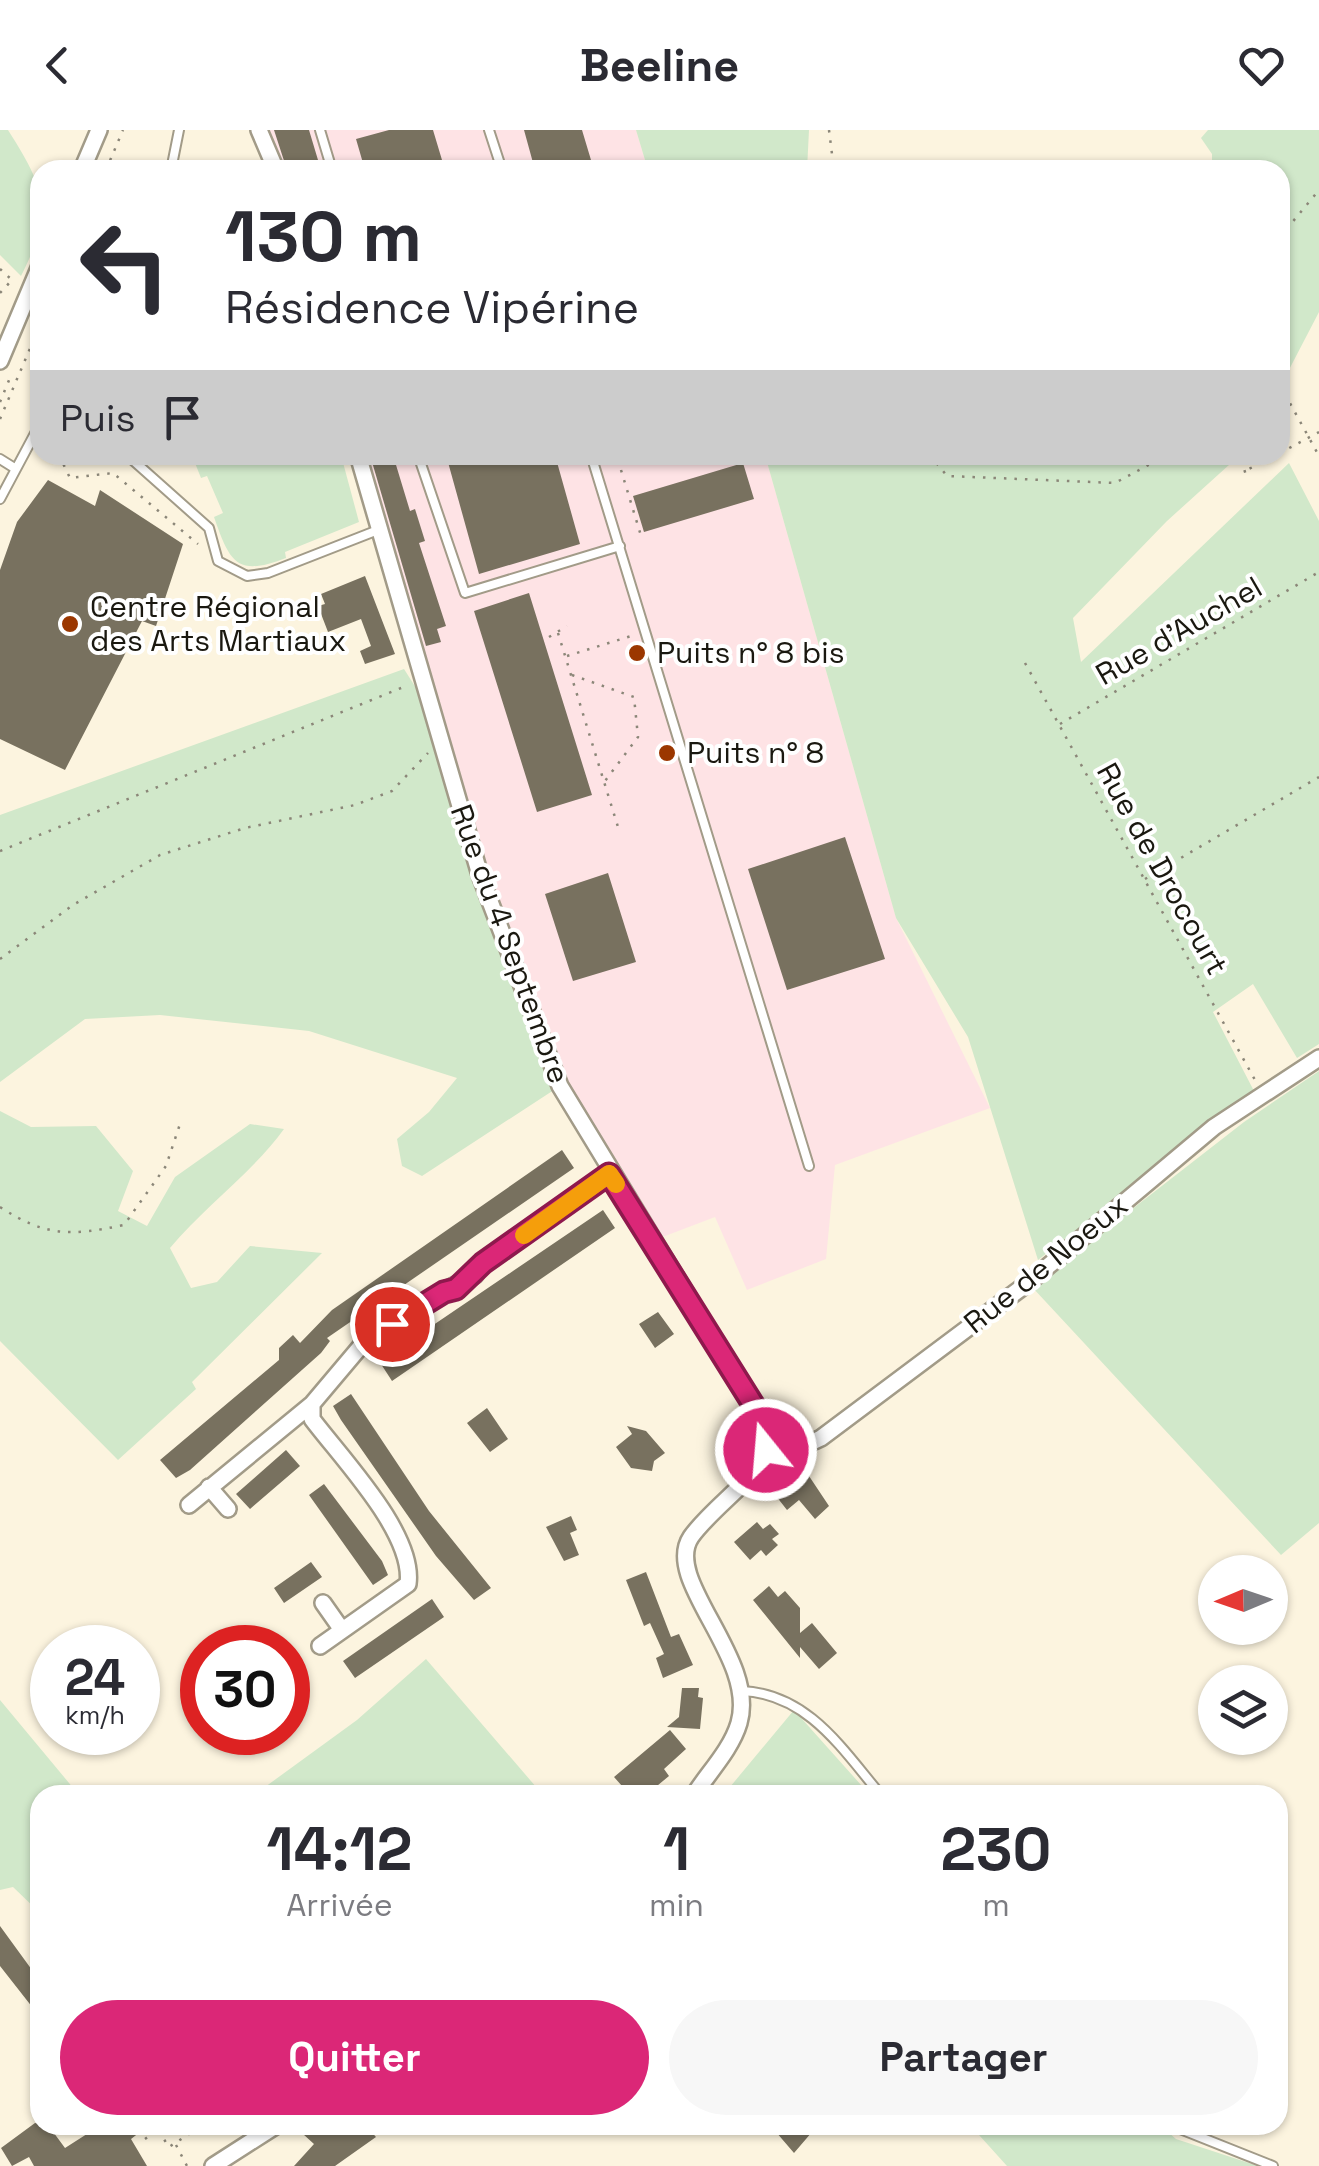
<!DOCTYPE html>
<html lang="fr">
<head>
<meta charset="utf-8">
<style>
  :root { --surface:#fff; --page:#f7f7f7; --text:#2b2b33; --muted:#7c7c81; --accent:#db2777 }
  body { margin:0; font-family:"Space Grotesk",sans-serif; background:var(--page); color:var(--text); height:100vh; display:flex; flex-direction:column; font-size:38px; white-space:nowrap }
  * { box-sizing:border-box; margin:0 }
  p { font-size:32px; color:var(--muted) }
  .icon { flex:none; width:55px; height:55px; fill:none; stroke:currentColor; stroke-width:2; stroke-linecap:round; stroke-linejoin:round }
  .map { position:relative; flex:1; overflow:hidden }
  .drawer { position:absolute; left:30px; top:1655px; width:1258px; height:350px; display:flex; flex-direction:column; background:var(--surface); border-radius:30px; box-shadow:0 2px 8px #0004 }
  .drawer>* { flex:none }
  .hud { position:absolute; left:30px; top:30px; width:1260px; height:305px; border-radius:30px; box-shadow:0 2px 8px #0004; background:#fff; color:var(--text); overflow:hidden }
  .needle { width:65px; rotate:268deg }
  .controls { position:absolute; left:1198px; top:1425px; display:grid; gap:20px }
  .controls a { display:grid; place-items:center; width:90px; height:90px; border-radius:50%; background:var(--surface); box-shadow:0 2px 8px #0004; font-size:50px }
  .speed { position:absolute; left:30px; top:1495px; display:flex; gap:20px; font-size:50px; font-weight:700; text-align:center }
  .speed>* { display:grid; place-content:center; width:130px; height:130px; border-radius:50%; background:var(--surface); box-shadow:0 2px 8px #0004; line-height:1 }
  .speed small { font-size:25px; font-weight:400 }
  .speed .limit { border:15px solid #d22; background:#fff; color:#111 }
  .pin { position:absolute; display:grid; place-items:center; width:85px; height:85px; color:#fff; margin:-42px; border:5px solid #fff; border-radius:50%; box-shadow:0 2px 10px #0007 }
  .me { position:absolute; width:110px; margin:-55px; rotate:343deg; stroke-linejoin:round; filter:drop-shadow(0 0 8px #0008) }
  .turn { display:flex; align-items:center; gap:35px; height:210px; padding:0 30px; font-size:45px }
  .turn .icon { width:130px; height:130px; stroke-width:2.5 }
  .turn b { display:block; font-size:70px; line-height:85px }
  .then { display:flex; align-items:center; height:95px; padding:0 30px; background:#0003; gap:20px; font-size:38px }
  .eta { display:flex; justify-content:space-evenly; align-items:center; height:170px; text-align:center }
  .eta b { font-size:60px; font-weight:700; line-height:70px }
  .action { display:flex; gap:20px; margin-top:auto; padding:20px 30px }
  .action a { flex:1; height:115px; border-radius:60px; background:var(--accent); color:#fff; font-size:40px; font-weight:700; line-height:115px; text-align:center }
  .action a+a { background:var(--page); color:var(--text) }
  header { display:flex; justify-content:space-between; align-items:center; height:130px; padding:0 30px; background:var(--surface); font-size:45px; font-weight:700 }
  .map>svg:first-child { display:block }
  .industrial { fill:#fee3e5 }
  .green { fill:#d1e8ca }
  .building { fill:#78715f }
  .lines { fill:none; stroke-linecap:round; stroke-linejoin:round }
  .lane-casing { stroke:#a29b88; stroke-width:12 }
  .street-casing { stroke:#a29b88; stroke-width:20 }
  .path { stroke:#8b8678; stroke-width:2.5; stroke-dasharray:2.5 8; stroke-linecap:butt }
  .lane { stroke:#fff; stroke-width:8 }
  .street { stroke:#fff; stroke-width:15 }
  .route-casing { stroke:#8e194d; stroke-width:25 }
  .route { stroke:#db2777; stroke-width:18 }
  .slow { stroke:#f59e0b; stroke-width:18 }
  .poi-dot { fill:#9b3700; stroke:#fff; stroke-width:4 }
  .labels { text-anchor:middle; stroke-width:8; stroke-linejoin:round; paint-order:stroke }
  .poi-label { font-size:30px; fill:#1a1810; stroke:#fff; text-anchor:start }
  .street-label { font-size:30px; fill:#1a1810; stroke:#fff }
</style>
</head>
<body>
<header><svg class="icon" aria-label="back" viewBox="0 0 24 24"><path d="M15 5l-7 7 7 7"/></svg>Beeline<svg class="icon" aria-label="heart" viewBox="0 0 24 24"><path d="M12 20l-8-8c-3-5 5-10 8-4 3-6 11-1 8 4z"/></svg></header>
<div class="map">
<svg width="1319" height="2036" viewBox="0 0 1319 2036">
  <rect width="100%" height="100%" fill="#fcf4df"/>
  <path class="industrial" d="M259,0h377l12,40h-372z
    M358,325h407l131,463 94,190 -155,57 -9,94 -79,31 -32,-73 -63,24 -43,-68 -91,-192z"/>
  <path class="green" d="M0,0h8c37,58 46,81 13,146l-21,-21z
    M636,0h173l-2,40h-159z
    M1208,0h111v182l-39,75v-217h-68v-16l-11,-16z
    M201,325h140l18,67 -74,30 1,6c-49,19 -56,5 -72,-41l9,-4 -16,-37 -6,2 -8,-20z
    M765,325h475l-73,66 -94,97 8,44 208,-199 30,58v523l-22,14 -44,-74 -40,28 41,79 -216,169 -70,-223 -72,-119z
    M404,539l19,30 137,387 -138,90 -20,-10 -5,-27 32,-27 28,-34 -148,-47 -149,-16 -75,4 -85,63v-267z
    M1319,941v452l-38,32 -249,-268 212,-165z
    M0,981l31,16 65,-1 37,45 -15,40 29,15 28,-49 75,-53 34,5c-30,42 -79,77 -114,119l21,40 26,-6 33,-36 72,7 -130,129 4,7 -78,71 -118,-119z
    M426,1529l117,136h-289l103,-75z
    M0,1570l79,95h-39v118l-27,-26 -13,3z
    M794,1580l76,85 -145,-2z
    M970,1995h190l16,14 82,27h-251z"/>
  <path class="building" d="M274,0h35l12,40h-34z
    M389,0h44l12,40h-80l-9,-31z
    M524,0h58l12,40h-59z
    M370,325h23l17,56 5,-2 10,32 -6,2 27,83 -9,3 4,13 -15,4z
    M446,325h109l25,89 -101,30z
    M743,333l11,36 -110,33 -11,-36z
    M48,350l47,26 5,-16 83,54 -27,82 -14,-5 -77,149 -65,-31v-169l17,-48z
    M365,446l30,78 -30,10 -5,-13 11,-5 -10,-27 -33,13 -10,-26 7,-2 -4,-10z
    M529,463l63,202 -55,17 -63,-201z
    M845,707l40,122 -98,31 -39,-121z
    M608,743l28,89 -63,19 -28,-87z
    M562,1020l12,18 -247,170 3,3 -9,12 -131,117 -14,8 -16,-18 119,-100v-12l14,-13 7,8 32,-33z
    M603,1080l12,18 -223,153 -11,-17 11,-11z
    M658,1182l16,22 -19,14 -16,-24z
    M351,1264l78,117 62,77 -17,12 -38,-44 -95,-136 -8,-14z
    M487,1278l21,31 -18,13 -23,-29z
    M627,1296l19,5 19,22 -11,8 -2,10 -21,-3 -15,-21 16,-13z
    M286,1320l14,16 -50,43 -14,-15z
    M801,1334l28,42 -14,13 -16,-19 -12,10 -18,-23z
    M324,1354l58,77 6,14 -15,10 -64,-90z
    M571,1386l6,14 -7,3 9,22 -15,6 -18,-34z
    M757,1392l6,7 7,-5 9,10 -7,5 6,6 -12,11 -5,-6 -11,10 -16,-18z
    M311,1432l11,15 -38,26 -10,-15z
    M646,1442l25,65 8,-3 14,31 -30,13 -7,-20 8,-4 -14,-31 -6,3 -18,-46z
    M769,1456l9,11 7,-6 15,17v25l12,-10 25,30 -18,16 -19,-22v11l-47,-58z
    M432,1469l12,18 -89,61 -12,-17z
    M682,1558h17l-1,9 5,1 -3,31 -33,-2 12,-10z
    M670,1600l16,19 -22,20 5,7 -23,19h-16l-16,-18z
    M0,1796l40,55v36l-40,-51z
    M35,1993l13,2 17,23 36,-23h48l-18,14 16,27h-113l-5,-9 -17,9 -11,-18z
    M293,1995h72l11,12 -41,29h-41l20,-22z
    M770,1995h48l-24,28z"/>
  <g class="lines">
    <g class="lane-casing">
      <path id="lane" d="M320,0l12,40
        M489,0l13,40
        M171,40l8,-40
        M127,325l82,73 9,33 29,15 21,-3 110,-43
        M418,325l47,138 155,-47
        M591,325l218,711
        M0,329l16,10
        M0,369l40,-75
        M742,1561c66,3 100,58 139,104
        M1170,1995l103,41"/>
    </g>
    <g class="street-casing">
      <path id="street" d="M259,0l17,40
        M82,40l17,-40
        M0,231l40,-95
        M358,325l122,420 80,211 206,339v25l-6,15c-19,24 -53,49 -69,72 -29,43 67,121 48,186 -8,27 -31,50 -45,72
        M312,1274v15c30,40 103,115 96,165l-88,62
        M766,1320l27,1 28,-13 207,-155 186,-156 105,-69
        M209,1357l19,22
        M189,1375l123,-101 54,-64 78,-49 31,-16 8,-12 126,-90
        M323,1473l19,27
        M213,2036l64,-41"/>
    </g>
    <path class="path" d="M829,0l5,40
      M106,40l17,-40
      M1280,107l39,-47
      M1280,130l4,-27
      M0,139l12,11 -12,13
      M1280,255l39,71
      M0,272l12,-29
      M0,289l40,-94
      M1280,323l39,-21
      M59,325l11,23 43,-5 85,71
      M930,325l17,21 168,7 52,-28
      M621,340l21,69
      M1246,341l-3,1 33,-17
      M558,503l60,194
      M549,507l18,-11
      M567,526l64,-20
      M1025,533l230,417
      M572,545l62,22 4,40 -33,44
      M1060,594l259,-152
      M0,721l406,-165
      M1145,749l174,-102
      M0,829l73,-54 87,-50 85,-27 110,-23 37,-14 36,-38
      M0,1077c46,30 71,29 124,18l42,-59 14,-42
      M166,1995l-8,5 11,17 20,-13 -5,-9
      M145,2009l11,-8
      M176,2015l11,21"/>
    <use href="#lane" class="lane"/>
    <use href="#street" class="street"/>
  </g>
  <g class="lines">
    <g class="route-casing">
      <path id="route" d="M392,1194l52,-32 12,-3 27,-26 126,-89 157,251v25"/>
    </g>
    <use href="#route" class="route"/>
    <path class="slow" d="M524,1105l85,-61 7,10"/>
  </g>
  <g class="poi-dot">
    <circle cx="70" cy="494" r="10"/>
    <circle cx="637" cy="523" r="10"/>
    <circle cx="667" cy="623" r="10"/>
  </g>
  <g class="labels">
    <g class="poi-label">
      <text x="90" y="487">Centre Régional<tspan x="90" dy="34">des Arts Martiaux</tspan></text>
      <text x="657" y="533">Puits n° 8 bis</text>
      <text x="687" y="633">Puits n° 8</text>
    </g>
    <g class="street-label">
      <text transform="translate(1179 501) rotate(-30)" y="10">Rue d'Auchel</text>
      <text transform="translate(1162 739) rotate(61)" y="10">Rue de Drocourt</text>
      <text transform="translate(510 814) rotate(70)" y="10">Rue du 4 Septembre</text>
      <text transform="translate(1046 1134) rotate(-39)" y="10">Rue de Noeux</text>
    </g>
  </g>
</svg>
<div class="controls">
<a><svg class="needle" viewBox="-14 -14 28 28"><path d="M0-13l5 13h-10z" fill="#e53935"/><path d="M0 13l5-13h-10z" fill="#7c7c81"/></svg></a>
<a><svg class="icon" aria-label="layers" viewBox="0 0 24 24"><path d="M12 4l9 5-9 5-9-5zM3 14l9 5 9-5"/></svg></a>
</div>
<div class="speed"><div>24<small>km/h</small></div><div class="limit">30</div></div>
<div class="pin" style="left:392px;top:1194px;background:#d93025"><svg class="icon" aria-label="arrive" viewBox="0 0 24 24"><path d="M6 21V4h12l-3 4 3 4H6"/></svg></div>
<svg class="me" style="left:766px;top:1320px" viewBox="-20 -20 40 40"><circle r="17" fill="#db2777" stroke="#fff" stroke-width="3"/><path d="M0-11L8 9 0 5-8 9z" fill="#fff"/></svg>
<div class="hud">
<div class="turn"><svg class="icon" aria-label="left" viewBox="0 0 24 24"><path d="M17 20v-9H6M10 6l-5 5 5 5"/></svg><div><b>130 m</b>Résidence Vipérine</div></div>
<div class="then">Puis<svg class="icon" aria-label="arrive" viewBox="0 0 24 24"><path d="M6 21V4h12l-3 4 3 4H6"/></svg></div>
</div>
<section class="drawer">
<div class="eta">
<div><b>14:12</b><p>Arrivée</p></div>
<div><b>1</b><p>min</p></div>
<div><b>230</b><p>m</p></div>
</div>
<div class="action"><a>Quitter</a><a>Partager</a></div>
</section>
</div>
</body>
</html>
